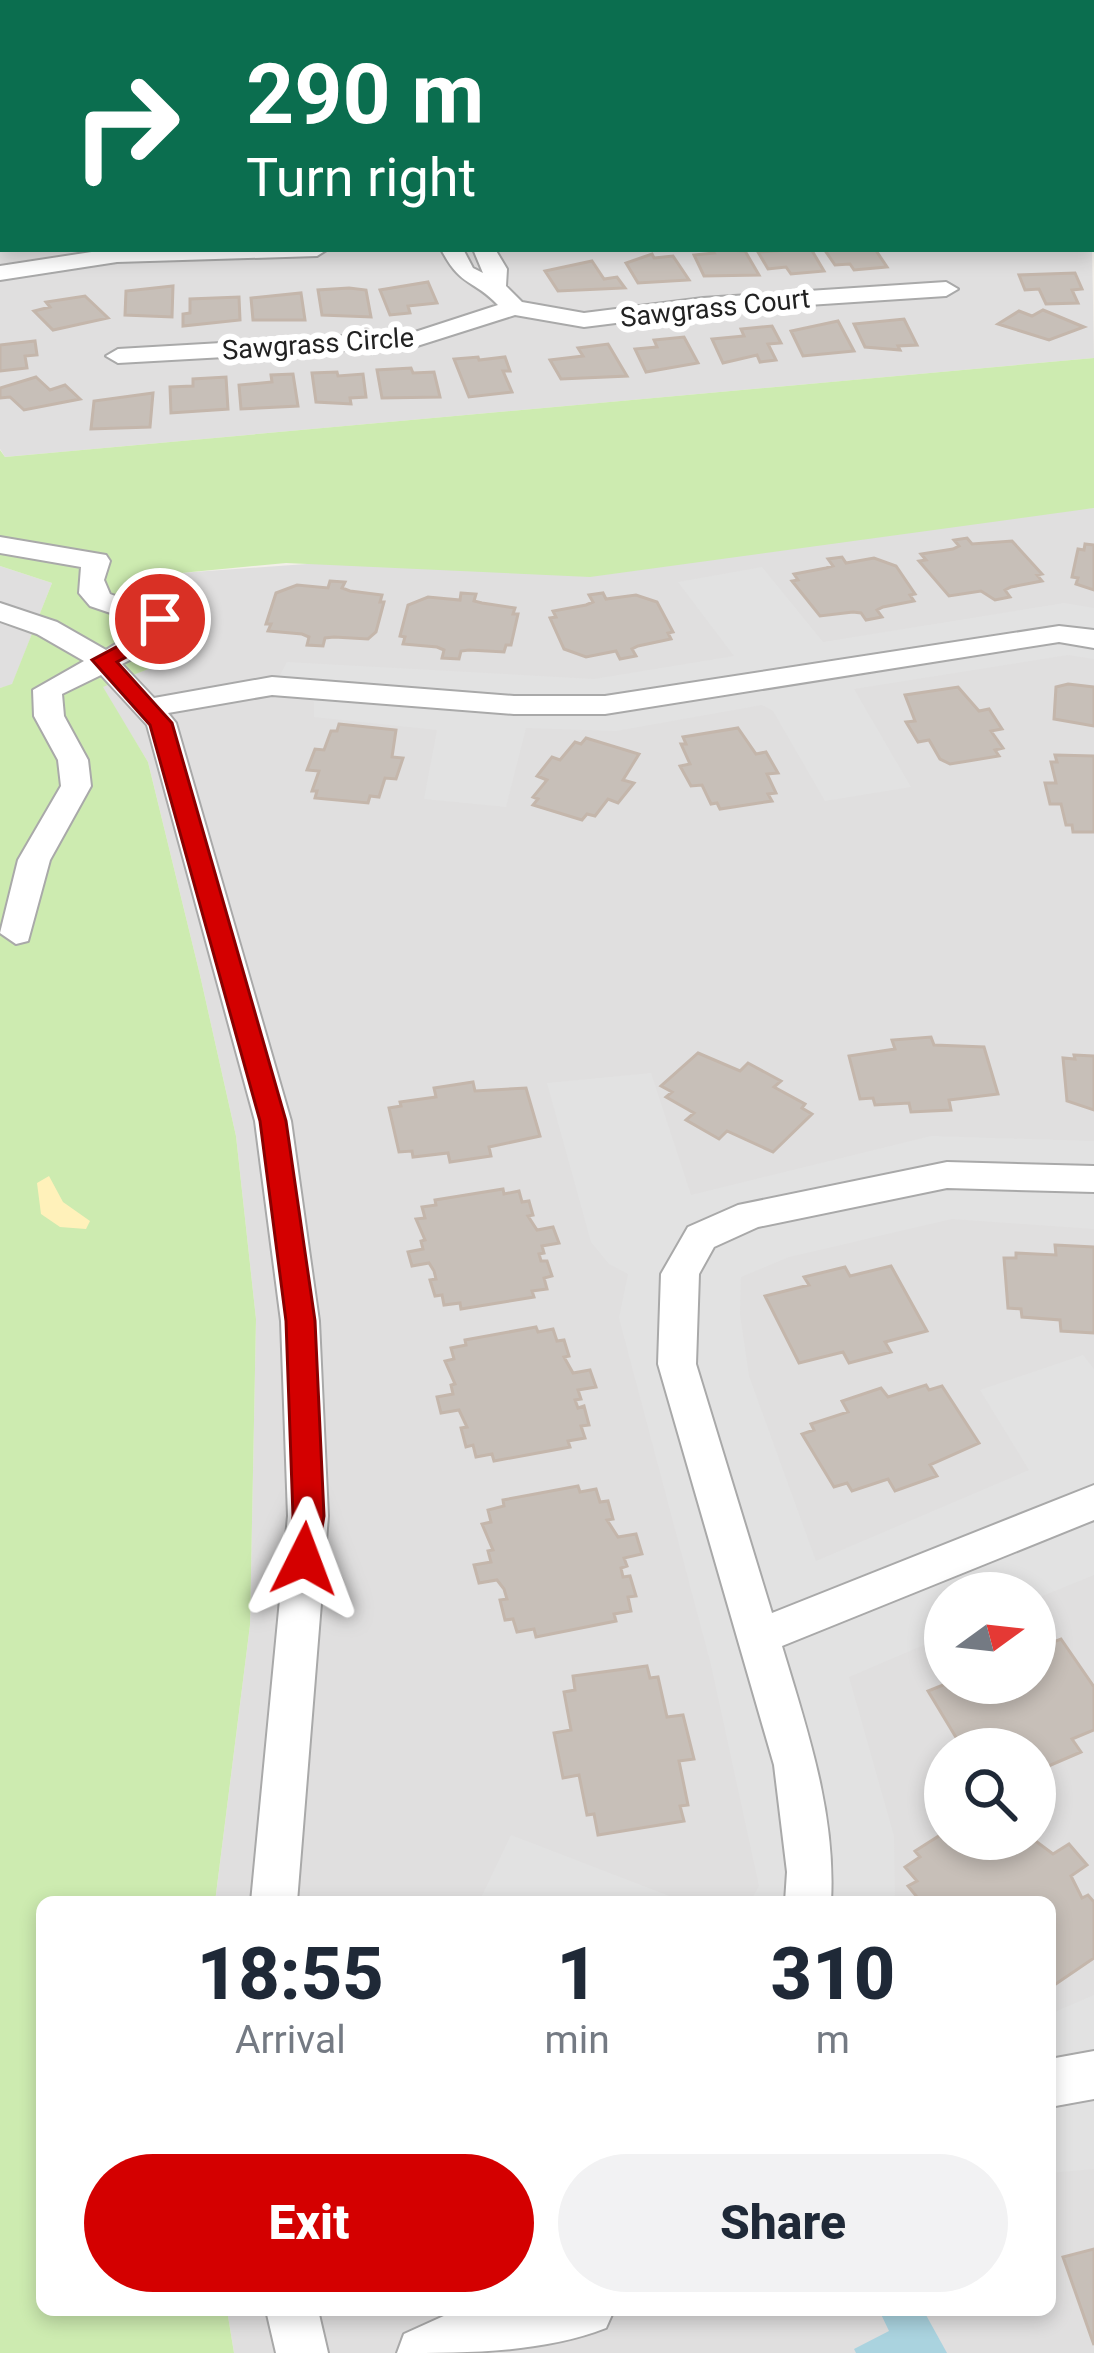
<!DOCTYPE html>
<html lang="en">
<head>
<meta charset="utf-8">
<style>
  :root { --surface:#fff; --page:#f2f2f3; --text:#1f2937; --muted:#747a83; --accent:#d40000 }
  body { margin:0; font-family:Roboto,sans-serif; background:var(--page); color:var(--text); height:100vh; display:flex; flex-direction:column; font-size:45px; white-space:nowrap }
  * { box-sizing:border-box; margin:0 }
  p { font-size:39px; color:var(--muted) }
  .icon { flex:none; width:66px; height:66px; fill:none; stroke:currentColor; stroke-width:2; stroke-linecap:round; stroke-linejoin:round }
  .map { position:relative; flex:1; overflow:hidden }
  .panel { position:absolute; left:36px; top:1896px; width:1020px; height:420px; display:flex; flex-direction:column; background:var(--surface); border-radius:18px; box-shadow:0 6px 18px #0003 }
  .panel>* { flex:none }
  .guide { position:absolute; left:0px; top:0px; width:1095px; height:252px; box-shadow:0 6px 18px #0003; background:#0b6e4f; color:#fff; overflow:hidden }
  .needle { width:78px; rotate:75deg }
  .controls { position:absolute; left:924px; top:1572px; display:grid; gap:24px }
  .controls a { display:grid; place-items:center; width:132px; height:132px; border-radius:50%; background:var(--surface); box-shadow:0 6px 18px #0003; font-size:60px }
  .pin { position:absolute; display:grid; place-items:center; width:102px; height:102px; color:#fff; margin:-51px; border:6px solid #fff; border-radius:50%; box-shadow:0 3px 12px #0007 }
  .me { position:absolute; width:132px; margin:-66px; rotate:3deg; stroke-linejoin:round; filter:drop-shadow(0 0 9px #0008) }
  .turn { display:flex; align-items:center; gap:42px; height:252px; padding:0 48px; font-size:54px }
  .turn .icon { width:156px; height:156px; stroke-width:2.5 }
  .turn b { display:block; font-size:84px; line-height:102px }
  .eta { display:flex; justify-content:space-evenly; align-items:center; height:204px; text-align:center }
  .eta b { font-size:72px; font-weight:800; line-height:84px }
  .cta { display:flex; gap:24px; margin-top:auto; padding:24px 48px }
  .cta a { flex:1; height:138px; border-radius:72px; background:var(--accent); color:#fff; font-size:48px; font-weight:800; line-height:138px; text-align:center }
  .cta a+a { background:var(--page); color:var(--text) }
  .map>svg:first-child { display:block }
  .residential { fill:#e0dfdf; fill-rule:evenodd }
  .grass { fill:#cdebb0 }
  .sand { fill:#fff1ba }
  .parking { fill:#e2e2e2 }
  .water { fill:#aad3df }
  .building { fill:#c7bfb8; stroke:#c4b6ab; stroke-width:3 }
  .lines { fill:none; stroke-linecap:round; stroke-linejoin:round }
  .minor-casing { stroke:#a9a9a9; stroke-width:4 }
  .minor { fill:#fff; fill-rule:evenodd }
  .route { fill:#d40000; stroke:#8a0000; stroke-width:3 }
  .labels { text-anchor:middle; stroke-width:12; stroke-linejoin:round; paint-order:stroke }
  .far-street-label { font-size:27px; fill:#222; stroke:#fff }
</style>
</head>
<body>
<div class="map">
<svg width="1094" height="2353" viewBox="0 0 1094 2353">
  <rect width="100%" height="100%" fill="#f2efe9"/>
  <path class="residential" d="M0,99l3,150 1089,-3 2,112 -1089,99 -5,-8z
    M1094,508v1845h-860l-7,-43h823v-408h-835l35,-277 6,-306 -20,-183 -36,-161 -52,-213 -46,-75 64,-25 14,-89zM945,1593h90v90h-90zM945,1749h90v90h-90z
    M0,566l52,17 -40,102 -12,3z"/>
  <path class="grass" d="M375,0h719v54l-2,-51h-728z
    M1094,358v150l-504,69 -304,-14 -105,10 -15,89 -63,25 45,75 52,213 36,161 20,183 -6,306 -35,277h-173v408h185l7,43h-234v-1665l12,-4 40,-101 -52,-17v-116l5,7z"/>
  <path class="sand" d="M49,1176l14,26 27,19 -4,8 -26,-2 -19,-13 -4,-31z"/>
  <path class="parking" d="M762,567l61,75 241,-39 30,5v51l-26,-4 -214,34 57,98 -86,14 -52,-90 -11,-6 -146,26 -90,-3 -20,79 -82,-8 13,-69 -123,-13v-15l-36,-23 9,-17 307,17 140,-23 -56,-74z
    M651,1073l40,122 240,-59 163,5v88l-142,-10 -163,38 -48,20 -1,37 9,62 67,185 213,-91 -49,-80 103,-35 11,14v206l-59,24v-6h-90v43l-96,41 45,159 1,66h-145l9,-16 -48,-221 -92,-347 9,-44 -19,-10 -18,-22 -44,-159z
    M511,1835l174,67h-206z
    M1094,1995v174l-44,4v-159z"/>
  <path class="water" d="M879,2310h56l-9,5 21,38h-91l-2,-4 35,-18z"/>
  <path class="building" d="M711,249l34,2 14,24 -55,1 -10,-21 20,-2z
    M811,249l13,22 -33,3 -5,-7 -18,2 -10,-17z
    M824,249h51l12,18 -33,3 -4,-6 -15,1z
    M652,254l2,4 19,-2 16,24 -51,3 -12,-20z
    M592,261l12,18 13,-2 8,11 -67,3 -13,-20z
    M1075,273l7,16 -10,1 6,13 -32,1 -7,-15 -14,1 -6,-15z
    M428,282l9,21 -29,3 2,7 -20,2 -10,-25z
    M173,286l-1,31 -47,-2 1,-24z
    M349,288l17,2 5,27 -49,-2 -4,-25z
    M301,293l4,27h-52l-2,-22z
    M85,296l23,22 -55,12 -19,-19 16,-4 -4,-5z
    M239,297l1,23 -57,6v-12l7,-1v-14z
    M1043,310l41,17 -35,13 -51,-16 21,-13 13,5z
    M904,319l13,26 -19,1 2,4 -35,-3 -11,-23z
    M838,321l16,30 -51,5 -12,-25z
    M772,326l9,17 -13,1 8,16 -16,2 -3,-7 -34,8 -11,-24 32,-3 -3,-7z
    M684,337l14,26 -52,9 -11,-23 22,-2 -3,-7z
    M35,341l2,14 -12,1 2,12 -27,3v-26z
    M608,344l19,32 -66,3 -11,-19 33,-4 -5,-8z
    M478,357l1,3 26,-3 5,14h-7l9,21 -43,5 -15,-38z
    M411,368l2,5 21,-1 6,25 -58,1 -5,-28z
    M337,372l1,4 25,-2 3,23 -16,1 1,6 -35,-2 -4,-29z
    M293,374l5,32 -57,3 -2,-24 33,-3 -1,-7z
    M36,377l14,13 15,-5 15,14 -56,11 -14,-13 -10,1v-10z
    M226,377l2,32 -57,4 -1,-26 23,-1v-7z
    M153,393l-3,34 -59,2 3,-28z
    M967,538l5,6 40,-3 30,33 -5,1 5,6 -31,6 -6,3 5,7 -15,3 -14,-9 -32,5 -30,-35 7,-1 -5,-6 32,-5 6,-3 -5,-6z
    M1085,544l9,1v45l-18,-6 2,-6 -6,-1 6,-28 6,1z
    M842,557l4,6 28,-5 22,8 19,28 -5,1 4,6 -31,6 -6,3 5,7 -16,3 -5,-7 -8,-1 -33,4 -28,-35 6,-1 -4,-6 32,-6 7,-2 -5,-7z
    M330,581l15,1 -3,6 8,3 32,4 -2,7h4l-8,30 -8,7 -34,-2 -9,1 -2,8 -16,-1 2,-8 -7,-3 -34,-3 3,-7h-5l10,-31 21,-8 31,3z
    M461,593l15,1 -2,7 8,2 33,5 -2,6h5l-7,31h-5l-2,7 -35,-2 -8,1 -2,8 -17,-1 2,-8 -7,-3 -34,-3 2,-7 -5,-1 8,-31 20,-8 32,3z
    M603,593l3,6 30,-4 21,7 16,30 -5,1 3,6 -33,7 -6,3 4,7 -16,3 -4,-8 -30,6 -22,-8 -14,-31 6,-1 -3,-6 33,-6 7,-3 -4,-7z
    M1068,684l26,3v39l-40,-7 2,-32z
    M958,687l21,24 10,-2 13,20 -11,2 12,17 -8,2 4,6 -49,8 -10,-5 -11,-19 -11,2 -12,-20 9,-1 -10,-26z
    M339,724l57,6 -4,27 11,1 -7,21 -11,-1 -6,19 -9,-1 -2,7 -53,-5 2,-7h-5l7,-20 -12,-1 8,-21 9,1 7,-19h6z
    M738,728l18,26 10,-2 12,21 -11,1 9,19 -8,1 4,7 -52,8 -3,-6 -6,1 -9,-19 -11,1 -11,-20 10,-2 -9,-20h5l-3,-7z
    M586,738l53,16 -16,26 11,3 -16,20 -10,-4 -13,17 -8,-2 -5,6 -49,-15 5,-6 -5,-2 14,-17 -10,-4 15,-19 8,3 15,-18 6,2z
    M1055,755l39,1v76h-21l-1,-7h-6l-5,-21h-11l-5,-21h11l-5,-21h6z
    M931,1037l3,8 50,2 14,47 -49,6 2,10 -40,2 -2,-9 -34,2 -2,-7 -13,1 -11,-43 46,-7 -3,-9z
    M698,1053l42,18 8,-8 33,18 -7,6 31,17 -3,4 10,6 -39,38 -46,-21 -8,8 -33,-19 8,-7 -28,-16 6,-5 -11,-6z
    M1074,1055l20,1v54l-27,-9 -4,-43 12,1z
    M473,1082l2,9 51,-3 14,48 -51,11 2,9 -41,6 -2,-9 -35,4 -1,-6 -13,1 -10,-44 12,-2 -1,-4 36,-5 -2,-9z
    M503,1189l1,5 15,-3 3,11 7,-1 4,14 -5,1 9,14 16,-3 6,16 -17,3 2,7 -5,1 2,7h6l5,15 -8,2 3,11 -15,2 2,6 -73,12 -1,-6 -16,2 -2,-10 -7,1 -5,-16 6,-1 -2,-8 -5,-8 -17,3 -4,-14 15,-3 -2,-8 4,-1 -9,-21 9,-1 -3,-11 14,-2 -1,-5z
    M1055,1245l39,2v86l-33,-2 -1,-11 -38,-3 -1,-8 -13,-1 -4,-50h12v-5l40,2z
    M891,1266l36,65 -42,11 6,10 -42,11 -6,-11 -44,11 -34,-67 44,-11 -5,-8 41,-10 5,9z
    M536,1327l2,5 15,-3 4,12 7,-1 5,16 -5,1 9,16 17,-3 6,17 -18,3 3,9 -6,1 3,8 6,-2 5,19 -8,1 4,12 -17,3 2,6 -76,14 -2,-7 -16,3 -3,-12 -7,2 -5,-19 6,-1 -8,-17 -18,3 -4,-16 16,-3 -2,-9 4,-1 -10,-23 9,-2 -3,-11 15,-3 -1,-5z
    M926,1385l3,5 13,-4 37,57 -49,22 7,11 -42,15 -7,-12 -36,12 -5,-8 -13,4 -32,-53 12,-4 -3,-6 37,-12 -6,-11 39,-13 7,9z
    M578,1486l2,6 16,-3 4,13 8,-1 5,18 -6,1 11,17 18,-3 6,20 -18,4 3,8 -6,2 2,9 7,-1 6,20 -8,1 3,14 -17,3 2,7 -80,16 -2,-8 -17,3 -4,-13 -8,1 -5,-20 7,-1 -3,-10 -7,-9 -18,3 -5,-18 17,-3 -3,-11 5,-1 -11,-26 9,-2 -3,-12 16,-4 -1,-6z
    M1061,1639l33,48v43l-22,9 9,13 -44,19 -2,-22h-72l-35,-58 20,-8h87v-34z
    M647,1666l3,12 8,-1 9,40 16,-2 11,44 -15,2 9,44 -8,1 4,15 -86,14 -4,-21 -7,1 -8,-40 -16,3 -9,-45 17,-3 -7,-38 11,-2 -2,-14z
    M945,1832v7h88l20,15 16,-10 18,21 -16,11 11,22 6,-3 6,7v56l-44,30v-86h-129l-13,-16 9,-5 -12,-14 15,-10 -5,-6z
    M1094,2249v96l-31,-88z"/>
  <g class="lines">
    <g class="minor-casing">
      <path id="minor" d="M0,159h3v14h-3z
        M1094,163v14l-2,1v-14z
        M111,249h217l-11,7 -200,6 -117,18v-14z
        M441,249h22l10,19 10,5 -10,-24h22l12,20 -1,17 16,16 62,11 119,-15 243,-16 12,7 -12,7 -243,16 -119,15 -69,-12 -98,31 -299,17 -12,-7 12,-7 297,-17 83,-27c-26,-27 -37,-17 -57,-56z
        M0,537l106,18 4,6 -6,19 6,14c25,10 49,9 67,30l-20,22 -35,18 32,34 118,-21 242,19h91l454,-70 35,4v18l-35,-6 -454,72h-91l-242,-19 -104,18 8,10 115,398 28,200 9,195 -31,386h-46l37,-386 -7,-195 -26,-200 -108,-396 -46,-50 -39,19 2,22 24,44 3,26 -41,74 -22,81 -12,3 -16,-11 18,-73 43,-74 -3,-26 -24,-44 -1,-26 51,-29 -47,-27 -37,-13v-18l57,19 49,28 40,-25 -56,-19 -11,-13 2,-26 -81,-14z
        M947,1162l147,4v26l-147,-4 -189,39 -44,20 -15,27 -3,90 76,249 322,-128v35l-312,126c25,83 54,168 49,256h-46l2,-30 -13,-107 -116,-401 3,-90 27,-47 50,-22z
        M1094,2051v48l-44,8v-48z
        M266,2310h52l10,43h-52z
        M457,2310h157l-8,18c-64,25 -141,25 -209,25l7,-19z"/>
    </g>
    <use href="#minor" class="minor"/>
  </g>
  <path class="route" d="M160,612l11,7 -1,15 -53,28 55,61 114,398 29,200 9,195 -9,53 -11,4 -11,-4 -5,-10 5,-43 -7,-195 -26,-200 -110,-396 -58,-65 56,-30 2,-11z"/>
  <g class="labels">
    <g class="far-street-label">
      <text transform="translate(715 308) rotate(-6)" y="9">Sawgrass Court</text>
      <text transform="translate(318 344) rotate(-4)" y="9">Sawgrass Circle</text>
    </g>
  </g>
</svg>
<div class="controls">
<a><svg class="needle" viewBox="-14 -14 28 28"><path d="M0-13l5 13h-10z" fill="#e53935"/><path d="M0 13l5-13h-10z" fill="#747a83"/></svg></a>
<a><svg class="icon" aria-label="search" viewBox="0 0 24 24"><circle cx="10" cy="10" r="6"/><path d="M15 15l6 6"/></svg></a>
</div>
<div class="pin" style="left:160px;top:619px;background:#d93025"><svg class="icon" aria-label="arrive" viewBox="0 0 24 24"><path d="M6 21V4h12l-3 4 3 4H6"/></svg></div>
<svg class="me" style="left:304px;top:1559px" viewBox="-20 -20 40 40"><path d="M0-17L14 15 0 8-14 15z" fill="#d40000" stroke="#fff" stroke-width="4"/></svg>
<div class="guide">
<div class="turn"><svg class="icon" aria-label="right" viewBox="0 0 24 24"><path d="M7 20v-9h11M14 6l5 5-5 5"/></svg><div><b>290 m</b>Turn right</div></div>
</div>
<section class="panel">
<div class="eta">
<div><b>18:55</b><p>Arrival</p></div>
<div><b>1</b><p>min</p></div>
<div><b>310</b><p>m</p></div>
</div>
<div class="cta"><a>Exit</a><a>Share</a></div>
</section>
</div>
</body>
</html>
